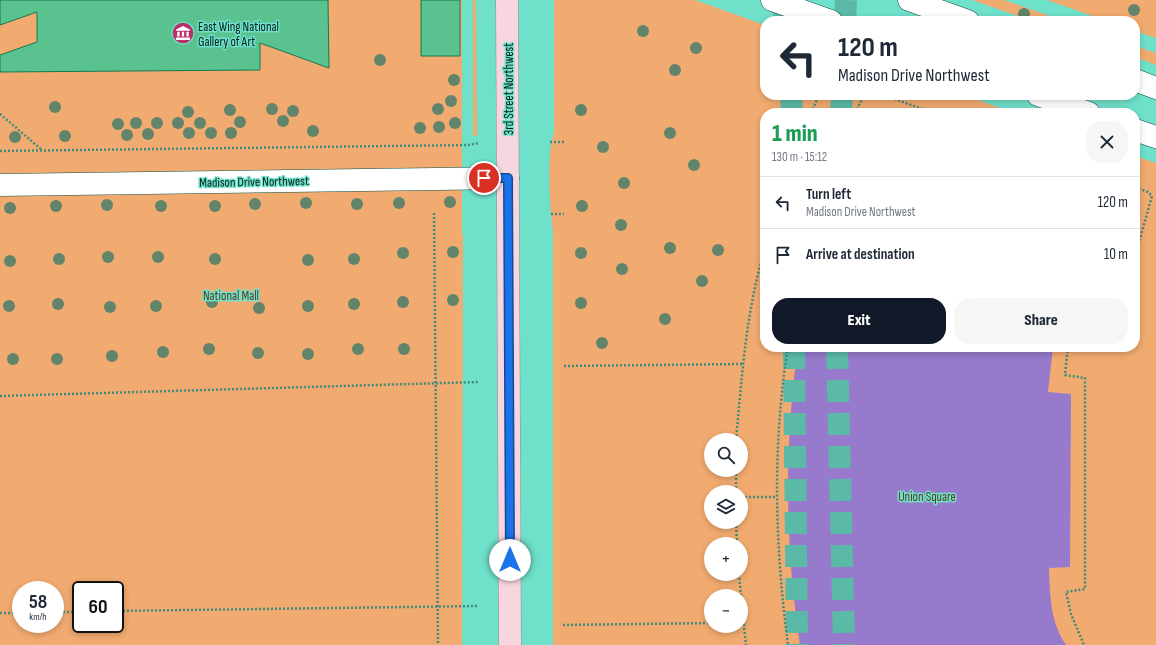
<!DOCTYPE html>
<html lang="en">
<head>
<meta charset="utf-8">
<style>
  :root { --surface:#fff; --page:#f6f6f7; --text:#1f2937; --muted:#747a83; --line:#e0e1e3; --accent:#111827 }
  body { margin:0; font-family:"Sofia Sans Condensed",sans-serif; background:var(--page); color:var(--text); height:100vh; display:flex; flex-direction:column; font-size:15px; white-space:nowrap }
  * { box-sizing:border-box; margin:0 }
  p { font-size:13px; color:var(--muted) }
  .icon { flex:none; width:22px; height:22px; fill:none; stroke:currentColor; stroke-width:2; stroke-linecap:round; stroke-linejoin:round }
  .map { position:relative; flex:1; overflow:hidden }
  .details { position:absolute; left:760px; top:108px; width:380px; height:244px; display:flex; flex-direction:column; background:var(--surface); border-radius:16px; box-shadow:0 2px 6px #0003 }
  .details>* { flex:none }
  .hud { position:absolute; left:760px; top:16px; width:380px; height:84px; border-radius:16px; box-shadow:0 2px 6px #0003; background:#fff; color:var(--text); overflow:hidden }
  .controls { position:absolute; left:704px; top:433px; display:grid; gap:8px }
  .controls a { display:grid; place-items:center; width:44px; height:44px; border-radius:50%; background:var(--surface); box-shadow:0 2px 6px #0003; font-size:20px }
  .speed { position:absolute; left:12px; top:581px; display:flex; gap:8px; font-size:20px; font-weight:700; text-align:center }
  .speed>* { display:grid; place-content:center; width:52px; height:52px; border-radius:50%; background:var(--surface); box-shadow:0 2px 6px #0003; line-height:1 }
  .speed small { font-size:10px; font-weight:400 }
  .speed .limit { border:2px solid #111; border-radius:6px; background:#fff; color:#111 }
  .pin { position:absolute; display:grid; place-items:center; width:34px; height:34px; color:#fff; margin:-17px; border:2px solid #fff; border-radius:50%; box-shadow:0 1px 4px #0007 }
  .me { position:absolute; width:44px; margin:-22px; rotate:0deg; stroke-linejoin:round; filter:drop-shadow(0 0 3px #0008) }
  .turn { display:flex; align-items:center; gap:14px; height:84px; padding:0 12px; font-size:18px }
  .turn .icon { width:52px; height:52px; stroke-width:2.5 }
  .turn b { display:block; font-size:28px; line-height:34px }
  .round { display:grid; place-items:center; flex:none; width:42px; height:42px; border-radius:16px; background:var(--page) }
  .headline { display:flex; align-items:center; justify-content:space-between; height:68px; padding:0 12px }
  h1 { font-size:24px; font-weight:800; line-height:30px; color:#1e9e55 }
  .primary-button { display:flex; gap:8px; margin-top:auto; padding:8px 12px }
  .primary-button a { flex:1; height:46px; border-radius:16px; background:var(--accent); color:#fff; font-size:16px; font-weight:800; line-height:46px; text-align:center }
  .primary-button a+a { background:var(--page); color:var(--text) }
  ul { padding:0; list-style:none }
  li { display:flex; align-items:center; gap:12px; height:52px; padding:0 12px; border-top:1px solid var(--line) }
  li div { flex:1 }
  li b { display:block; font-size:15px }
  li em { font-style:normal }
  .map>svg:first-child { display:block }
  .green { fill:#f1aa6f; fill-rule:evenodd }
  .water { fill:#977acc }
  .building { fill:#5ac28f; stroke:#16784f }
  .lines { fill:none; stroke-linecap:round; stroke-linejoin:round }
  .highway-tunnel { stroke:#5ab9a7; stroke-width:22; stroke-dasharray:22 11; stroke-linecap:butt }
  .minor-casing { stroke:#105147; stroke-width:23 }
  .major-casing { stroke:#9f838d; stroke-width:23 }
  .path { stroke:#418b7d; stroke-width:2.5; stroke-dasharray:2 2; stroke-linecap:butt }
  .minor { stroke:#fff; stroke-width:22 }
  .major { stroke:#f8d6e0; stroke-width:22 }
  .tree { fill:#62846b }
  .route-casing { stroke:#114b97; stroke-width:10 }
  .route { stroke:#1a73e8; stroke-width:7 }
  .labels { text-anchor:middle; stroke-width:3; stroke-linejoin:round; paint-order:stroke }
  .poi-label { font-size:13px; fill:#041d19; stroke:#6fe0ca; text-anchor:start }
  .street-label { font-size:13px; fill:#041d19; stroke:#6fe0ca }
  .park-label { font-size:13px; fill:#58381d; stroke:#6fe0ca }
</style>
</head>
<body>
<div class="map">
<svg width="1156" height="645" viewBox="0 0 1156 645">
  <rect width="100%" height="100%" fill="#6fe0ca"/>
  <path class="green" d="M0,0h462v234l1,1 -1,410h-462zM21,590h34v34h-34zM81,590h34v34h-34z
    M473,0h3l1,136h-4z
    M554,0h141l70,25v70h199l50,18h-249v234h370v-191l21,7v482h-603v-413c-3,-22 -7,-79 1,-99zM711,440h30v30h-30zM711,492h30v30h-30zM711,544h30v30h-30zM711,596h30v30h-30z
    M972,0h32l60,21h-32z
    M1047,0h109v38l-21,-7v-10h-28z
    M1135,46l21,7v12l-21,-8z"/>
  <path class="water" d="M798,347h255l-5,45 23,2 -1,173 -21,1c1,28 1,53 17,77h-266c-15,-98 -16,-200 -2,-298z"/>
  <path class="building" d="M0,0h328l1,68 -69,-25v27l-260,2v-17l37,-13v-30l-37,13z
    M421,0h39v56h-39z"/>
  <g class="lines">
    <path class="highway-tunnel" d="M783,0l2,21
      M845,21l1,-21
      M791,95l1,18
      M841,113l1,-18
      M794,347l3,298
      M837,347l7,298"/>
    <g class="minor-casing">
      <path id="minor" d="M772,0l59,21
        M909,0l59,21
        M1135,80l21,8
        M1038,95l51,18
        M1135,130l21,7
        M0,185l508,-7"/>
    </g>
    <g class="major-casing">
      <path id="major" d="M507,0l3,645"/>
    </g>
    <path class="path" d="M883,95l51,18
      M811,113l8,-18
      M855,113l9,-18
      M0,114l42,36
      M550,142h14
      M0,151l468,-6 11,-2
      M1135,187l13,5 4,4 -17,60
      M434,213l4,432
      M551,214h13
      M788,347c-16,99 -13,199 0,298
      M1068,347l-3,28 20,3v211l-19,3 5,22 13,31
      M564,366l179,-2
      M0,396l479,-14
      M736,440c6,-64 10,-130 29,-191
      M736,470v22
      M741,497h36
      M736,522l1,22
      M739,574l2,22
      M741,596l5,49
      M115,611l364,-5
      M55,612h26
      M0,613h21
      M563,625l148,-2"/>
    <use href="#minor" class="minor"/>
    <use href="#major" class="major"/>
  </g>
  <g class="tree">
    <circle cx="1134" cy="10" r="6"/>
    <circle cx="1024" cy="14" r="6"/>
    <circle cx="643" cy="31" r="6"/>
    <circle cx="696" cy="48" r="6"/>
    <circle cx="380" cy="60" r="6"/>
    <circle cx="675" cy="70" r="6"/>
    <circle cx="454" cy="80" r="6"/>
    <circle cx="451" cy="101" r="6"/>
    <circle cx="55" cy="107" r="6"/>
    <circle cx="272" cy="109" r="6"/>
    <circle cx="438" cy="109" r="6"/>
    <circle cx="230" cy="110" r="6"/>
    <circle cx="581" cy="110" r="6"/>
    <circle cx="293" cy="111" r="6"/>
    <circle cx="188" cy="112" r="6"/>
    <circle cx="283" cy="121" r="6"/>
    <circle cx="240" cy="122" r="6"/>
    <circle cx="136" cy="123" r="6"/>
    <circle cx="157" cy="123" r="6"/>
    <circle cx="178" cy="123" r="6"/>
    <circle cx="200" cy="123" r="6"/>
    <circle cx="455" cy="123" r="6"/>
    <circle cx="118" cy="124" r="6"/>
    <circle cx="439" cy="127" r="6"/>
    <circle cx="420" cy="128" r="6"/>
    <circle cx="313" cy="131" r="6"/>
    <circle cx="189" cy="133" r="6"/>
    <circle cx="211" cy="133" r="6"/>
    <circle cx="231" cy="133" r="6"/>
    <circle cx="670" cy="133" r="6"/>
    <circle cx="148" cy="134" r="6"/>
    <circle cx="127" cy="135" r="6"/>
    <circle cx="65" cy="136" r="6"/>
    <circle cx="15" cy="137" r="6"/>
    <circle cx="603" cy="147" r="6"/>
    <circle cx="694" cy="165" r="6"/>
    <circle cx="624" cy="183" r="6"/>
    <circle cx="450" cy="202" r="6"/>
    <circle cx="306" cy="203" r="6"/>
    <circle cx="399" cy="203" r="6"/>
    <circle cx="255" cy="204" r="6"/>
    <circle cx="357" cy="204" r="6"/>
    <circle cx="107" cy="205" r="6"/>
    <circle cx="56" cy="206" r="6"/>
    <circle cx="161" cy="206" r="6"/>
    <circle cx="215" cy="206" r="6"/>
    <circle cx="582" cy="206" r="6"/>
    <circle cx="10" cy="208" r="6"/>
    <circle cx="621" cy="225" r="6"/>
    <circle cx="670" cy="248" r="6"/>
    <circle cx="718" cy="250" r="6"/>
    <circle cx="453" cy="252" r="6"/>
    <circle cx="403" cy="253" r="6"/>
    <circle cx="581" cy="253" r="6"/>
    <circle cx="108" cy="257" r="6"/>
    <circle cx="158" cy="257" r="6"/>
    <circle cx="59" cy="259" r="6"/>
    <circle cx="215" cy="259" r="6"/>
    <circle cx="354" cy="259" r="6"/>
    <circle cx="308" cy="260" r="6"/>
    <circle cx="10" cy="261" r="6"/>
    <circle cx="622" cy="269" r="6"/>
    <circle cx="702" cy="281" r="6"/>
    <circle cx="453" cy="300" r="6"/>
    <circle cx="212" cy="302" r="6"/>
    <circle cx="403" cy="302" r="6"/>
    <circle cx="581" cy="303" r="6"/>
    <circle cx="58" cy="304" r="6"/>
    <circle cx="354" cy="304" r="6"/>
    <circle cx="9" cy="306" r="6"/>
    <circle cx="156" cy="306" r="6"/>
    <circle cx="308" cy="306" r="6"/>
    <circle cx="110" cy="307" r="6"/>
    <circle cx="259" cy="308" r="6"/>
    <circle cx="665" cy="319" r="6"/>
    <circle cx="602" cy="343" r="6"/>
    <circle cx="209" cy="349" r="6"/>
    <circle cx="358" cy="349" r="6"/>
    <circle cx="404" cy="349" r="6"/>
    <circle cx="163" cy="352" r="6"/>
    <circle cx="258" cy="353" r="6"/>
    <circle cx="308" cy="354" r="6"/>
    <circle cx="112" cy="356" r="6"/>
    <circle cx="13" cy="359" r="6"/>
    <circle cx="57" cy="359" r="6"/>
  </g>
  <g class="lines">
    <g class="route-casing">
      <path id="route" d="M484,178h24l2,382"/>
    </g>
    <use href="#route" class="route"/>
  </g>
  <defs>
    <g id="museum-disc" transform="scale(1.15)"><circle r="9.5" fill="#b92f6a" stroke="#6fe0ca"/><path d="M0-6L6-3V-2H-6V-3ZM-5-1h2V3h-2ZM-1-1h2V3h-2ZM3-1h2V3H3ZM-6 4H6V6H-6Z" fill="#fff"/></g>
  </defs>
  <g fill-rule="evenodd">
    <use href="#museum-disc" x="183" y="33"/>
  </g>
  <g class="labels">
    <g class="poi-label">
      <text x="198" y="31">East Wing National<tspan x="198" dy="15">Gallery of Art</tspan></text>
    </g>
    <g class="street-label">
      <text transform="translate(508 89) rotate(-90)" y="5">3rd Street Northwest</text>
      <text transform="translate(254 181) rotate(-1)" y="5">Madison Drive Northwest</text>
    </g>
    <g class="park-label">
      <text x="231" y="300">National Mall</text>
      <text x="927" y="501">Union Square</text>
    </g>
  </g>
</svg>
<div class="controls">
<a><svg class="icon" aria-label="search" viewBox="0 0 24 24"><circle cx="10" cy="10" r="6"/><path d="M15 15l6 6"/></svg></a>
<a><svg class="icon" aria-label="layers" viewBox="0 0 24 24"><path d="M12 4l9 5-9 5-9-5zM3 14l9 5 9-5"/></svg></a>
<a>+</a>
<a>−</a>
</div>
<div class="speed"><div>58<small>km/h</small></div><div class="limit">60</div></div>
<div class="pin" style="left:484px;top:178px;background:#d93025"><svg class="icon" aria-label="arrive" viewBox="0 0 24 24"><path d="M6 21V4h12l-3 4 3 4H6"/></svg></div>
<svg class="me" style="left:510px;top:560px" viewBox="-20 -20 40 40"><circle r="19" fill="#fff"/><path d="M0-13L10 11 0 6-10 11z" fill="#1a73e8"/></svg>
<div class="hud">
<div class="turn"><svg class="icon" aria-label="left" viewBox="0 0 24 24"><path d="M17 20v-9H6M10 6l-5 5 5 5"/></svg><div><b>120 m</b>Madison Drive Northwest</div></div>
</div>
<section class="details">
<div class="headline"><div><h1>1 min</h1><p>130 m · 15:12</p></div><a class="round"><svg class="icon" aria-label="close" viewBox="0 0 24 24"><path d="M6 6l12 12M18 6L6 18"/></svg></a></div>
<ul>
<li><svg class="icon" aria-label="left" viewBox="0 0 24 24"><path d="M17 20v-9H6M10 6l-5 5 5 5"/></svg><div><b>Turn left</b><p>Madison Drive Northwest</p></div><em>120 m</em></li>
<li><svg class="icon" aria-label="arrive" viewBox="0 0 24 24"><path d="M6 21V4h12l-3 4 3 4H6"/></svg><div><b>Arrive at destination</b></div><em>10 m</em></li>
</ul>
<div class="primary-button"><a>Exit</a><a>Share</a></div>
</section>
</div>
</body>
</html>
